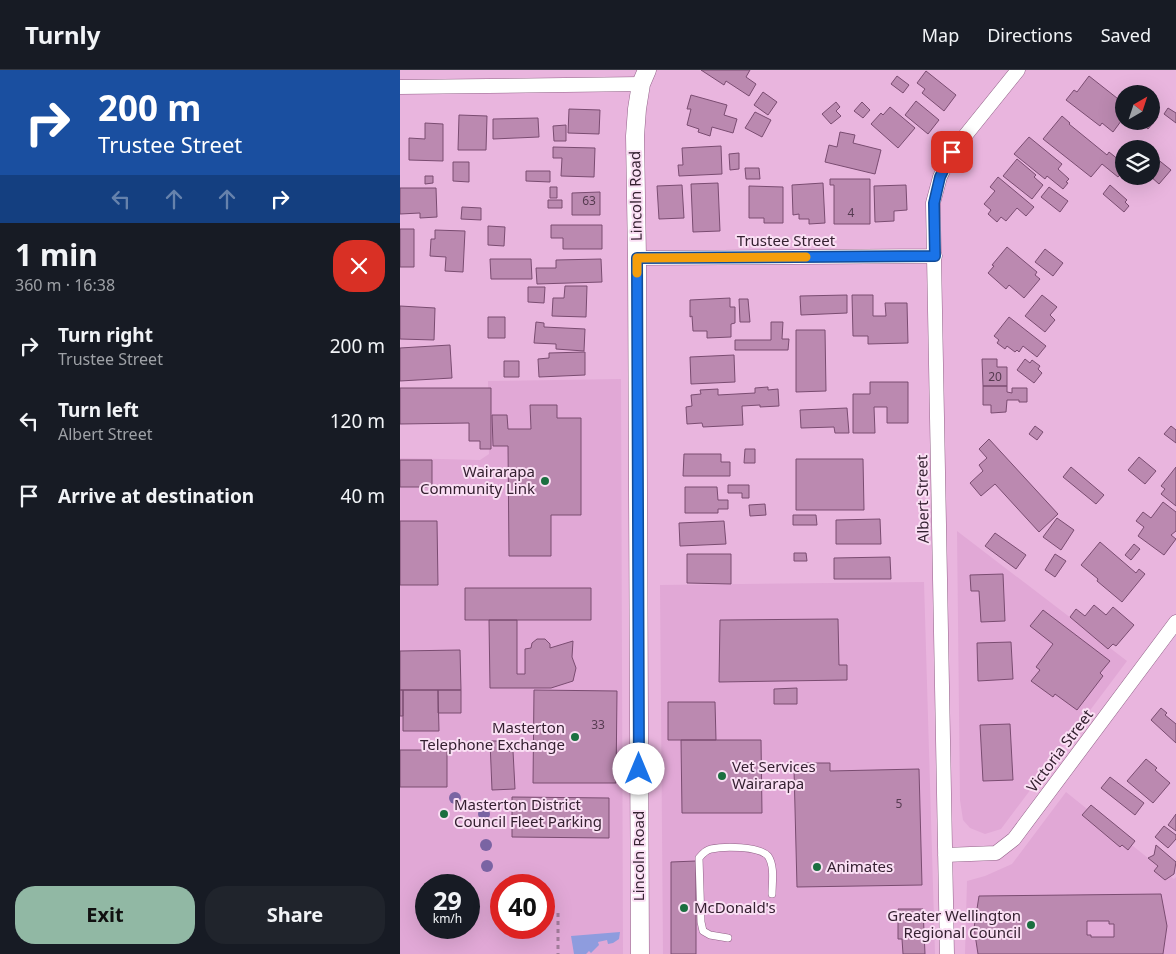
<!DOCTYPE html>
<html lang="en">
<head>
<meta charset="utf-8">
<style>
  :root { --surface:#171b24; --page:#20242c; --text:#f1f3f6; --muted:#9ea1a6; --line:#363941; --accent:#91b8a4 }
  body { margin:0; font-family:"Noto Sans",sans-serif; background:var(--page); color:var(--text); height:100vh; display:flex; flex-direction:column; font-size:19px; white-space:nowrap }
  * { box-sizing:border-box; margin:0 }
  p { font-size:16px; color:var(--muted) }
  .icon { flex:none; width:28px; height:28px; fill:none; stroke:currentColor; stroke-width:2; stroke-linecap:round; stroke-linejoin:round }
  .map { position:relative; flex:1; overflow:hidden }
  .sheet { display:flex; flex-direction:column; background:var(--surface); width:400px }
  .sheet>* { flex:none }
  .hud { background:#1a4fa0; color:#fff; overflow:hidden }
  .needle { width:32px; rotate:39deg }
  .tools { position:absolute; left:715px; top:15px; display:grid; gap:10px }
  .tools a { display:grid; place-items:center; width:45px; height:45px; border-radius:50%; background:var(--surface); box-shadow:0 5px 20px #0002; font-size:25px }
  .speed { position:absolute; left:15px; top:804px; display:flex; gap:10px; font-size:25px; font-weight:700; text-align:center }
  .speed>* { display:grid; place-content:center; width:65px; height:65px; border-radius:50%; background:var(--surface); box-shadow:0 5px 20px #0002; line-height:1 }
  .speed small { font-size:12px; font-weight:400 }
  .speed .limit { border:8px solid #d22; background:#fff; color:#111 }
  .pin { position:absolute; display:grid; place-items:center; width:42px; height:42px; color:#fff; margin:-21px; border-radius:10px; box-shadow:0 2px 8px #0006 }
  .me { position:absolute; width:55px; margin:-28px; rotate:0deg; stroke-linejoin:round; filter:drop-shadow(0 0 4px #0008) }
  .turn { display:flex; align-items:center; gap:18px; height:105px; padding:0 15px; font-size:22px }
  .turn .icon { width:65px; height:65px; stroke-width:2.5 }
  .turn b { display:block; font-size:35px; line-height:42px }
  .lanes { display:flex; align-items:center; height:48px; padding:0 15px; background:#0003; justify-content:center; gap:25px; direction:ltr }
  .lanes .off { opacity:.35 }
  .round { display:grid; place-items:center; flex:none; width:52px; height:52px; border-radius:20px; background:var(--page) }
  .overview { display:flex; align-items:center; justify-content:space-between; height:85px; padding:0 15px }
  h1 { font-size:30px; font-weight:700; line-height:38px }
  .cta { display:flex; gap:10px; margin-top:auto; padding:10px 15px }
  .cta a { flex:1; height:58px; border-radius:20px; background:var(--accent); color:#111; font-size:20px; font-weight:700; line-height:58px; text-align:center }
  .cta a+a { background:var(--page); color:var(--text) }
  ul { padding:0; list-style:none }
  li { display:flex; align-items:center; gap:15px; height:75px; padding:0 15px }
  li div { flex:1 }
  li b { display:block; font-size:19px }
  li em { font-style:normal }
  header { display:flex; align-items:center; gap:30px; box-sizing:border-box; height:70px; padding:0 25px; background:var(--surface); border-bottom:1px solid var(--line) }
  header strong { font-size:24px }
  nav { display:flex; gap:28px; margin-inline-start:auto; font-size:18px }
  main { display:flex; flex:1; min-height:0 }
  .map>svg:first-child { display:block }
  .built { fill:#e1a8d6; fill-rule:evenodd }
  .green { fill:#8e9cde }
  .building { fill:#bb89b0; stroke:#7a4c71; fill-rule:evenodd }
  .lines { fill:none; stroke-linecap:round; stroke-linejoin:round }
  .service-casing { stroke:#926288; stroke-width:8 }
  .minor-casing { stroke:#926288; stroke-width:15 }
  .tertiary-casing { stroke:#926288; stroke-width:19 }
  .path { stroke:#a27b9a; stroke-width:3; stroke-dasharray:4 4; stroke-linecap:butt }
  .service { stroke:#fff; stroke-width:7 }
  .minor { stroke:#fff; stroke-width:14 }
  .tertiary { stroke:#fff; stroke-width:18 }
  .tree { fill:#7a64a3 }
  .route-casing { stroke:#114b97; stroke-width:12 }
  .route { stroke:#1a73e8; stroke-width:9 }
  .slow { stroke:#f59e0b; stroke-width:9 }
  .poi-dot { fill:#1b6f40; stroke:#fadff4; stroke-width:2 }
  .labels { text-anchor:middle; stroke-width:4; stroke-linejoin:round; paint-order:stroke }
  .number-label { font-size:12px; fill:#563b51 }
  .street-label { font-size:15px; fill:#352131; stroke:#fadff4 }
  .poi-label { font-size:15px; fill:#352131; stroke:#fadff4; text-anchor:start }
</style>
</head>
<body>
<header>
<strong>Turnly</strong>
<nav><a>Map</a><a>Directions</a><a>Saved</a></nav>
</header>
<main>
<section class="sheet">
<div class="hud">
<div class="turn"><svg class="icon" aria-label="right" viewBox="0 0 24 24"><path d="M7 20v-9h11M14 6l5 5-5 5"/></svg><div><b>200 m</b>Trustee Street</div></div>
<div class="lanes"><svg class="icon off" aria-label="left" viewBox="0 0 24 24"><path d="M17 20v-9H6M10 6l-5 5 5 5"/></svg><svg class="icon off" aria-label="ahead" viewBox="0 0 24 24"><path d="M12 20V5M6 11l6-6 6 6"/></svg><svg class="icon off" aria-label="ahead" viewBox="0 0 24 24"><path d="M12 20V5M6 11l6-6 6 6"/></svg><svg class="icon" aria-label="right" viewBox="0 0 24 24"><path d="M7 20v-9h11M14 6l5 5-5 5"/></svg></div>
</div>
<div class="overview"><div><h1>1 min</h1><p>360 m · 16:38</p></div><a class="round" style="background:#d93025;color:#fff"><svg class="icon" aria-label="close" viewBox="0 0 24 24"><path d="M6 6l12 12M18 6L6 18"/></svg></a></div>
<ul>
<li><svg class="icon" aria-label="right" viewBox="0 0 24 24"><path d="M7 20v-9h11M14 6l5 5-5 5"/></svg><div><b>Turn right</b><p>Trustee Street</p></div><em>200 m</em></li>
<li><svg class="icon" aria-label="left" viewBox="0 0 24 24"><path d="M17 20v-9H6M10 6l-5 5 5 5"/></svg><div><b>Turn left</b><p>Albert Street</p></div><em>120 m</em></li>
<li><svg class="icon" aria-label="arrive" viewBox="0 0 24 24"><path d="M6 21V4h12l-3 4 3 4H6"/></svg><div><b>Arrive at destination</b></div><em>40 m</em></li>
</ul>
<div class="cta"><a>Exit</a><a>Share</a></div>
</section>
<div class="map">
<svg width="776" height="884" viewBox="0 0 776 884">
  <rect width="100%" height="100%" fill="#e9b5de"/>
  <path class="built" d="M221,309l2,575h-223v-496l80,2 9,-6 -1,-73zM26,815h43v43h-43zM101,815h43v43h-43z
    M557,461l170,130 -126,168 -16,5 -15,-6 -7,-8 -3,-20z
    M524,512l11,372h-272l-3,-369z
    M666,722l108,87 2,-2v77h-211l2,-73 18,-5 27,-12z"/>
  <path class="green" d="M220,862l-1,7 -6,4 -5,1 -1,-4 -9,2 1,3 -8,8 -2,-2 -3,3h-12l-3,-18z"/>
  <path class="building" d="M301,0h49l-4,7 10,7 -7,12 -23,-15 -2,4z
    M526,1l30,24 -12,16 -22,-18 3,-4 -8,-6z
    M497,6l12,9 -6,8 -12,-9z
    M689,6l33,26 -3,5 5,3v7l-11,15 -11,-9 -2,3 -34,-26 8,-10 3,2z
    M363,22l14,10 -9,13 -14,-10z
    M291,25l36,10 -3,10 13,4 -4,14 -21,-6 -2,9 -12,-4 1,-3 -12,-4 4,-16h-4z
    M516,31l23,19 -11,14 -23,-19z
    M436,32l4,5 -4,4 5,5 -10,8 -9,-10z
    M462,32l8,8 -7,8 -9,-7z
    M490,37l25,21 -17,20 -27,-24 10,-11 2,2z
    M768,38l8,5v10l-12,-9z
    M169,39l31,1 -1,24 -31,-1z
    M751,41l7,6 -10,12 -9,-8h12z
    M355,42l16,8 -9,17 -17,-9z
    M59,45l28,1 -1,34h-28z
    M662,46l8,7 -1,1 38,31 2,-3 15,12v6l-6,7 -16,-13 -11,13 -48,-38z
    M138,48l1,19 -46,2v-20z
    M25,53l18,1v37l-34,-1v-22l16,1z
    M166,55v16h-12l-1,-15z
    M440,62l15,3 -2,8 28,7 -6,24 -50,-12 4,-17 8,2z
    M629,67l33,27 -4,5 11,10 -3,3 2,1 -5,6 -16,-13 -2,3 -31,-25z
    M321,76l1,28 -43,2 -1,-11h5l-1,-17z
    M153,77l42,1 -1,29 -33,-1 1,-18h-9z
    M339,83v16l-9,1 -1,-16z
    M751,84l20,16 -12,14 -9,-8h1z
    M617,89l19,16 -2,2 9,8 -11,14 -29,-23z
    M53,92h16v20l-16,-1z
    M345,98h14l1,11h-14z
    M126,101h24v11l-24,-1z
    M25,106h8v7l-8,1z
    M598,107l36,30 -8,9 -9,-8 -11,13 -5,-4 -4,5 -9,-8 3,-4 -7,-6 11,-13 -5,-4z
    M430,109h40v45h-36v-39h-4z
    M318,113l2,48 -27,1 -2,-48z
    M423,113l2,40 -16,1v-5h-10v-5l-6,1 -1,-30z
    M282,115l2,33 -25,1 -2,-33z
    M506,115l1,25 -13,1v10l-19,1 -1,-36z
    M710,115l17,15 -2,2 4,4 -5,6 -21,-18z
    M349,116l34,1v36h-19v-5h-15z
    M150,117h7v11h-7z
    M649,117l19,14 -8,11 -19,-15z
    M0,118h36l1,29 -17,1v-5l-20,1z
    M200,122v23h-28v-22z
    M148,130h14v8h-14z
    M62,137l19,1v12l-20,-1z
    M151,155h51v24h-39v-11h-12z
    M88,156l17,1 -1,19 -16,-1z
    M0,159h14v38h-14z
    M35,160l30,1 -2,41 -18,-1 1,-14 -16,-1 1,-17h4z
    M607,177l30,25 -2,3 5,4 -16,19 -15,-13 -3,4 -18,-16 6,-7 -2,-1z
    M645,179l18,14 -10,13 -18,-14z
    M90,189h41l1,20h-41z
    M201,189l1,23 -65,2 -1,-16h20v-8z
    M165,216h22l-1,31 -34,-1 1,-18h11z
    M128,217h17l-1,16 -16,-1z
    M447,225v18l-46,2 -1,-19z
    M452,225h21v21h13l-1,-13h22l1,40 -40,1v-8h-15z
    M642,225l15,12 -7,8 5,5 -10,12 -20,-16z
    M330,228v9h5v16l-4,1v13l-24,1v-7h-14l-1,-15 -2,1v-17z
    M339,229h9l2,23h-10z
    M0,236l35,2 -1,32 -34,-1z
    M88,247h17v21h-17z
    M609,247l37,29 -9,11 -14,-11 -4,6 -2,-2 -2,2 -8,-6 -2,3 -8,-6 2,-3 -5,-4z
    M136,252l8,1v4l41,2 -1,22 -28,-2v-5l-22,-1z
    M371,252h12l-1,17h7l-1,11h-53v-10h36z
    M396,260h29l1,61 -30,1z
    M50,275l2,33 -52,3v-33z
    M185,282v23l-46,2 -1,-18 11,-1v-5z
    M334,285l1,27 -44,2 -1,-27z
    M582,289h15v8h10v19h-24z
    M625,289l5,4 2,-3 8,6 -2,3 4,4 -8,10 -17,-13z
    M104,291h15v16h-15z
    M470,312h38v41h-21v-16h-13l1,26h-22v-39h17z
    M583,316h24v6l5,1v-5h15v14h-8v-2h-12l-1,12 -15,1v-8h-8z
    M368,317v3l10,-1 1,17 -19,1v-2l-18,1 1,19 -40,2 -1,-4 -15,1 -1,-17 6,-1 -1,-11 10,-1 -1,-4 18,-1v6l37,-2v-5z
    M0,318h91v61h-11v-8h-11v-18l-69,1z
    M130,335h27v13h24v97h-30v41h-42l-1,-110h-15l-1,-31h15l1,14h23z
    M447,338l2,25h-14l-1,-6 -33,1 -1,-18z
    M635,356l8,6 -6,8 -8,-6z
    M771,356l5,4v13l-12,-9z
    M589,369l69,75 -19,18 -44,-48 -14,12 -11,-13 13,-12 -4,-6 8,-7 -8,-9z
    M345,379h10v14h-11z
    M284,384h37v8h9v14h-47z
    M739,387l17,14 -11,13 -17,-14z
    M396,389h67l1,51h-68z
    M0,390h32v27h-32z
    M671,397l33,28 -8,9 -33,-27z
    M776,397v39l-15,-12 4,-5 -4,-3z
    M328,415h21v13h-7v-5h-14z
    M285,417h32l1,13h10v9h-10v4h-33z
    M763,432l13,10v19l-5,4 5,4 -12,16 -26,-19 6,-9 -8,-6 7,-9 8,6z
    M365,434l1,11 -16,1 -1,-11z
    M393,445h23l1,10h-24z
    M657,448l17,12 -13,20 -18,-13z
    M480,449l1,25h-45v-24z
    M0,451h37l1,64h-38z
    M324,451l2,23 -46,2 -1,-23z
    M595,463l31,22 -10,14 -31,-23z
    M700,472l36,31 3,-4 6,5 -23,28 -25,-21 1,-2 -17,-14z
    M734,474l6,5 -9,11 -6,-5z
    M394,483h12l1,8h-13z
    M287,484h44v30l-44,-1z
    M655,484l11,7 -11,16 -10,-7z
    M490,487l1,22h-57v-21z
    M603,504l2,47 -24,1 -2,-31h-8l-1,-16z
    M65,518h126v32h-126z
    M694,535l12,10 7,-8 21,18 -18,21 -3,-2 -5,5 -38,-32 6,-8 9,7z
    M643,540l67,51 -10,12 3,3 -26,34 -22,-16 -2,3 -22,-16 9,-11 -4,-3 17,-23 -23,-18z
    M438,549l1,46h8v15l-128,2 1,-62z
    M89,550h28v54h8v-25l6,-1 1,-5 5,-4h8l5,5v4l23,-7 -1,16 4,11 -3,13 -22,7h-61z
    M611,572l2,37 -35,2 -1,-38z
    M60,580l1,40h-61v-39z
    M397,618v16h-23v-15z
    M0,620h3v26h-3z
    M3,620h35l1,41h-36z
    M38,620h23v23h-23z
    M134,620l83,1 -1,92h-83z
    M268,632h47l1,38h-48z
    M761,638l6,5 -2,2 11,9v19l-25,-23z
    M610,654l3,56 -30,1 -3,-56z
    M281,670h80l1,73h-80z
    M90,671h16v10h7l2,38 -23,1z
    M0,680h47v37h-47z
    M746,689l11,9 -2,2 15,13 -17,20 -26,-22z
    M405,693h25v8l89,-2 3,116 -125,2 -3,-118h11z
    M710,707l34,26 -9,12 -34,-27z
    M112,727l97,1v40l-97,-1z
    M691,735l44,36 -7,9 -6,-5 -2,2 -38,-32z
    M776,744v17l-8,-6z
    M764,756l12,9v4l-8,9 -13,-11z
    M756,775l20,17 -2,12 -9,6 -11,-9 4,-5 -10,-8 6,-3z
    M296,791v93h-25v-92z
    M761,824l6,32 -4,28h-185l-4,-26 5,-32zM687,851h22v3h5v13h-23v-2h-4z
    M498,839h25l2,45h-22l-1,-15h-4z"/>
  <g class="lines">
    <g class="service-casing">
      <path id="service" d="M328,868l-18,-3 -7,-4 -2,-9 -2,-64c4,-5 7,-8 12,-9 13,-3 48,-3 57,7 7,10 4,27 4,38"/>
    </g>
    <g class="minor-casing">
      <path id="minor" d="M0,17l241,-3
        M237,188l298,-2
        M545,785l51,-2 18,-14 162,-217
        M547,884l-14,-751 7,-26 12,-25 66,-82"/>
    </g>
    <g class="tertiary-casing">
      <path id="tertiary" d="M240,884l-3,-696 -2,-122 2,-27 4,-25 6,-14"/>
    </g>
    <path class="path" d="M158,843v41"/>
    <use href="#service" class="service"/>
    <use href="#minor" class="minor"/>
    <use href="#tertiary" class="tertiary"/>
  </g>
  <g class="tree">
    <circle cx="55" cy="728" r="6"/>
    <circle cx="84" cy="744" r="6"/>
    <circle cx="86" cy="775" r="6"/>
    <circle cx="87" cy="796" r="6"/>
  </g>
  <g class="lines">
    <g class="route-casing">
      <path id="route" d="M239,699l-2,-511 298,-2 -1,-53 6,-26 12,-25"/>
    </g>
    <use href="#route" class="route"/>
    <path class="slow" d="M237,203v-15l169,-1"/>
  </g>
  <g class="poi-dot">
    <circle cx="145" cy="411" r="5"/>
    <circle cx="175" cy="667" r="5"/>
    <circle cx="322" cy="706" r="5"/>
    <circle cx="44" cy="744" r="5"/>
    <circle cx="417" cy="797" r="5"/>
    <circle cx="284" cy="838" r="5"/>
    <circle cx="631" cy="855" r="5"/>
  </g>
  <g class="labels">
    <g class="number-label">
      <text x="189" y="135">63</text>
      <text x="451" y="147">4</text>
      <text x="595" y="311">20</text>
      <text x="198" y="659">33</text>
      <text x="499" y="738">5</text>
    </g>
    <g class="street-label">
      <text transform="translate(236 126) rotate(-91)" y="5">Lincoln Road</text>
      <text x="386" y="176">Trustee Street</text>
      <text transform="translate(523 429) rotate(-91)" y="5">Albert Street</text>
      <text transform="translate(660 681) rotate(-53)" y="5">Victoria Street</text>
      <text transform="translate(239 786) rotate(-90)" y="5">Lincoln Road</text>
    </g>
    <g class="poi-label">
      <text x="135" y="407" text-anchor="end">Wairarapa<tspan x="135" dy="17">Community Link</tspan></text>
      <text x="165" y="663" text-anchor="end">Masterton<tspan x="165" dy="17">Telephone Exchange</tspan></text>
      <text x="332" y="702">Vet Services<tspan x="332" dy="17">Wairarapa</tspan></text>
      <text x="54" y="740">Masterton District<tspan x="54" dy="17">Council Fleet Parking</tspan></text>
      <text x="427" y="802">Animates</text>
      <text x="294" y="843">McDonald's</text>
      <text x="621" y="851" text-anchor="end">Greater Wellington<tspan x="621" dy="17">Regional Council</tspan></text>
    </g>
  </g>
</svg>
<div class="tools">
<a><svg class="needle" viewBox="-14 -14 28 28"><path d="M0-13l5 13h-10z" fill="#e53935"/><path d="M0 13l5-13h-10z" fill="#9ea1a6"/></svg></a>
<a><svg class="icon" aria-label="layers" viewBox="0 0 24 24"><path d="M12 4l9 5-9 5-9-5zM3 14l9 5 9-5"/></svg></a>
</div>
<div class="speed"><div>29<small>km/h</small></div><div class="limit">40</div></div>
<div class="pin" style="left:552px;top:82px;background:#d93025"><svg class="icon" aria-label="arrive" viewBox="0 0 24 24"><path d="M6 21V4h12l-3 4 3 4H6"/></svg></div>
<svg class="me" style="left:239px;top:699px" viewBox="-20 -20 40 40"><circle r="19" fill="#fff"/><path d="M0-13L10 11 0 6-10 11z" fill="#1a73e8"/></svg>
</div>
</main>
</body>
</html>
